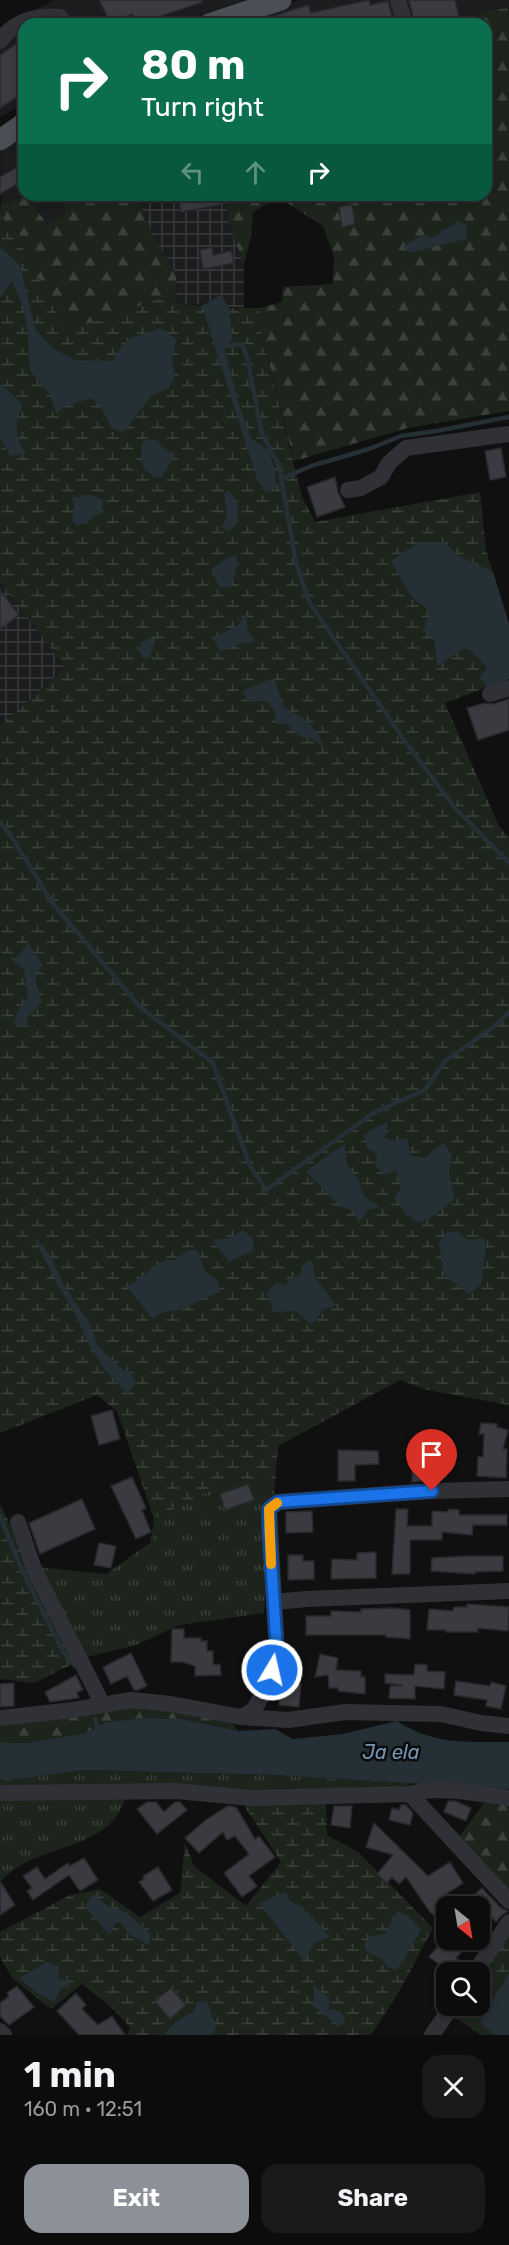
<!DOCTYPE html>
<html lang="en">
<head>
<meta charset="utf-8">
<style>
  :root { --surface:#0c0c0d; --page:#1a1a1b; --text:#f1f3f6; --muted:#9a9b9d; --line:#2c2c2e; --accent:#8c9099 }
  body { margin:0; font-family:Rubik,sans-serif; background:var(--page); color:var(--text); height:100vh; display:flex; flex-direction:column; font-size:22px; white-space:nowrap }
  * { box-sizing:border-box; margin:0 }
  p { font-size:20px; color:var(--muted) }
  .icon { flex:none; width:33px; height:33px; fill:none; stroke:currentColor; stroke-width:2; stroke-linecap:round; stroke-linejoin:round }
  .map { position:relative; height:2035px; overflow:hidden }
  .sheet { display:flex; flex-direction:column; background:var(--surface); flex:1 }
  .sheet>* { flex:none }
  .guide { position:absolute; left:18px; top:18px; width:474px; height:183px; border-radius:18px; box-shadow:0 3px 9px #0003,0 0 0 2px var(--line); background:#0b6e4f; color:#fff; overflow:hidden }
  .needle { width:39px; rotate:150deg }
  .tools { position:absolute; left:436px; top:1896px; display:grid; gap:12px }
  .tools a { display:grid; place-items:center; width:54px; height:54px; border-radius:12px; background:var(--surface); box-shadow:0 3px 9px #0003,0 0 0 2px var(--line); font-size:30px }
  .pin { position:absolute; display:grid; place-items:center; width:51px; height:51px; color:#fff; margin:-62px -26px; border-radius:50% 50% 50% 0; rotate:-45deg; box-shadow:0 0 6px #0007 }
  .pin .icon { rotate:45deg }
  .me { position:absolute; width:66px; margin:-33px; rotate:9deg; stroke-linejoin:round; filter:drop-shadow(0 0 4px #0008) }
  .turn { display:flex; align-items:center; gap:21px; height:126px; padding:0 24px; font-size:27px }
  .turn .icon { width:78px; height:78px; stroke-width:2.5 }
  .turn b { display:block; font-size:42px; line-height:51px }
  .lanes { display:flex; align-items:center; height:57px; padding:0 24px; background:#0003; justify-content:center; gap:30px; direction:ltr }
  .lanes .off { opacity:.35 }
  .round { display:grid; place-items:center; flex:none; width:63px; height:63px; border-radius:18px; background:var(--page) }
  .headline { display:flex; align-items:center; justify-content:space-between; height:102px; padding:0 24px }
  h1 { font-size:36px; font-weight:700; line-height:45px }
  .primary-button { display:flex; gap:12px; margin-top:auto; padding:12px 24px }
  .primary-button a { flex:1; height:69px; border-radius:18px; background:var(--accent); color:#fff; font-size:24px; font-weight:700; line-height:69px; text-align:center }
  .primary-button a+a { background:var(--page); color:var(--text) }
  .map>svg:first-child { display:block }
  .built { fill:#1b1c1e }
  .industrial { fill:url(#industrial-grid) }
  .grass { fill:url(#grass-tufts) }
  .forest { fill:url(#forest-firs) }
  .wetland { fill:url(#wetland-marsh) }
  .water { fill:#252f36 }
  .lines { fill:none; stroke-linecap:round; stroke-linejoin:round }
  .stream { stroke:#252f36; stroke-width:4.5 }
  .building { fill:#3a3b41; stroke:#29292d; stroke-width:1.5 }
  .minor { stroke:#303137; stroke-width:16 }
  .major { stroke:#4c4e56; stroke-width:21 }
  .route-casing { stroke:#114b97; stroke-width:15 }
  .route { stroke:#1a73e8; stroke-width:10 }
  .slow { stroke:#f59e0b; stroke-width:10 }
  .labels { text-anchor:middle; stroke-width:5; stroke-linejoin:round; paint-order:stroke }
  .water-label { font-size:20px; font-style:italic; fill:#7196b4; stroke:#0b0b0c }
</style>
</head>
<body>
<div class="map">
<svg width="509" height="2035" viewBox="0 0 509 2035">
  <defs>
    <pattern id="industrial-grid" width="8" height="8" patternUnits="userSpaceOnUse" patternTransform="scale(1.5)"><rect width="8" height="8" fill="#1b1c1e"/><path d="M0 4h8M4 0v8" fill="none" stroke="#393a3c"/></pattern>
    <pattern id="grass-tufts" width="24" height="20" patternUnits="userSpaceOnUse" patternTransform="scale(1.5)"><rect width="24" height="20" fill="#1c241c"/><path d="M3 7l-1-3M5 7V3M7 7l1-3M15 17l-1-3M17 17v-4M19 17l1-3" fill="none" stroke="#3a413b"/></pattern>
    <pattern id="forest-firs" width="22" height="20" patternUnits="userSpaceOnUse" patternTransform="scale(1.5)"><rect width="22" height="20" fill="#1c241c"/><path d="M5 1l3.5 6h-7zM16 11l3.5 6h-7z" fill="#3a413b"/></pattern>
    <pattern id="wetland-marsh" width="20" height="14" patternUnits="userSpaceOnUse" patternTransform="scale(1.5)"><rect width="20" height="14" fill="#1c241c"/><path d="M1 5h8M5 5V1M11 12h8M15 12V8" fill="none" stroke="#3a413b"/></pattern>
  </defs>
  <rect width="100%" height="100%" fill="#101011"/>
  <path class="built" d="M53,0h194l-59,24h-164v79l-24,14v-90l32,-15z
    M299,0h210v8l-26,3 -11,13h-244l48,-18z
    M24,133l1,62 -24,10 -1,-54z
    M26,195h39v20l-18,9z"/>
  <path class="industrial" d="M136,195h91l1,25 16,45v43l-67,-5 -1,-29 -22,-36z
    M0,580l65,88 -65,58z"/>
  <path class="grass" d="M230,1480l45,3 -11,130 -84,12 -44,20 -49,12 -61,-91 80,8 45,-32 3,-23z
    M84,1770l189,5 139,8 -9,6 -159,3 -244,-6v-7h21z
    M0,1797l125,2c-14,44 -63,45 -98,63 -10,4 -18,12 -27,19z"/>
  <path class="forest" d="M509,8v403l-101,17 -114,33 -33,-130 -1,-23 22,-6 1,-15 50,-3 1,-27 -11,-31 -45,-29 -25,15 -2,24 -7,29 -16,-45 -1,-25h259v-171h-14l11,-13z
    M26,195l21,29 18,-9v-20h71l18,43 22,36 1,29 -15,-5 -95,33 -45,-84 -17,-21 -4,-21z
    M136,1707l93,13 10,11 -57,-12 -37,-1 -39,4 -20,11 -59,10h-27v-22z
    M484,1803l25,2v91l-50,-59z"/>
  <path class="wetland" d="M0,204l5,22 17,21 45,84 95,-33 15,5 25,3 18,-11 9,13h31l1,23 41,166 13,25 165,-30 6,58 23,74v55l-64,24 54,123 10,12v567l-82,-15 -27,-10 -122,66 -3,37 -45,-3 -76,39 -37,-108 -20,-16 -97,38v-707l65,-58 -65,-88z
    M0,1504l18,37 69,116 -53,26 -34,-4z
    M326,1801l1,34 31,17 75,76 -34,64 -28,43h-244l3,-8 -17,-18 -31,-25 -31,25 -39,-31 -12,-21v-25l70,-37 30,-6 40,28 40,-24 5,-50 9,23 52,40 35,-44 -38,-58z
    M509,1933v102h-28l-26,-18 8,-11h17v-28z"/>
  <path class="water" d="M458,221l9,5 -1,13 -57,14 -6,-7 20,-11 8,2 8,-2 2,-5 11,-4z
    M0,247l20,18 16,66 17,17 21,12 39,1c15,-29 21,-22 48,-33l15,11 -4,22 3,15 -7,13 -16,6 -29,38 -12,-6 -9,-18 -10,-11 -27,8 -9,8 -6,-20 -20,-23 -2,-34 -4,-28 -12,-28 -12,17z
    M220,295l9,13 3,31 -8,8 15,58 12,33 18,13 6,19 1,18 -10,5 -9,-14 -55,-173z
    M0,383l23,22c-9,20 -9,30 3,48l-16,3 -10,-19z
    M154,439l20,17 -12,21h-8l-11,-10 -2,-17 2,-9z
    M229,490c11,15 12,21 6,37l-8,4 -5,-4 5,-10 -3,-24z
    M89,494l14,6 -1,12c-9,4 -16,12 -25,14l-5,-6 2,-13 -2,-11 10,2z
    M419,542h25l15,14 34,16 16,52v55l-22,8 -7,-10 7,-10 -20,-20 -30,19 -3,-29 -11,-6 7,-19 -19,-16 -20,-35z
    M237,556l-1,16 -6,15h-11l-8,-18 18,-12z
    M247,613v16l8,13 -12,1 -23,9 -7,-14 25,-13z
    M149,638h7l-6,20h-7l-6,-10z
    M274,678l10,30c21,9 32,18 40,39l-12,-8 -13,-3 -13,-13 -9,2 -3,-15 -8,-9 -18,1 -5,-9 3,-4z
    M28,943l15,23 -8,8 2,16 5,12 -15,16v9h-6l-7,-4 2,-8 12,-19 -4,-26 -14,-12 8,-1z
    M388,1121l-3,17 10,3 12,-3 4,18 15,2 8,-9 10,-6 8,13 -3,17 6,26 -25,19 -12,5 -13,-10 -11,-16 7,-9 -5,-17 -13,4 -8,-11 2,-10 -11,-7 -2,-12z
    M345,1144l2,20 12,17 5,15 16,11 -12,3 -9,13 -7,-13 -12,-4 -34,-35z
    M243,1230l9,8 2,12 -25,12 -11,-14 -5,-8 16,-2z
    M458,1231c6,11 14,9 26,7l2,9 -5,37 -12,10 -26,-20 -4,-32 7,-9z
    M33,1236l16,17 15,32 27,41 6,19 25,24 8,3 6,11 -9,11 -23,-25 -16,-26 -12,-28 -19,-31z
    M189,1250h8l8,21 13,10 2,11 -42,18 -18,3 -7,6 -26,-32 35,-26 14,-2z
    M312,1261l3,16 21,29 -12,3 -13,16 -15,-14 -22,1 -7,-19 8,-9 10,1 7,-8 8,-1 4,-12z
    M145,1718l37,1 57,12 36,-2 18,10 50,-5 54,-13c37,24 69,21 112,21v47l-236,-14 -189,-5 -63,9h-21v-36h27l59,-10 20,-11z
    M286,1892l4,9 13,7 27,29 -15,5 -11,19 -45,-58z
    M93,1894l17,14c16,0 30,17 41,27l-3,10 -20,-12 -7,-11 -6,1 -5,12 -25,-28z
    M397,1911l11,5 13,14 -24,40 -8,-2 -8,-10 -14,-6 -3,-8 7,-8 14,-2z
    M47,1962l11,4 1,14 9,-1 2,8 -9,1 -7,14 -15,-8 -20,-16z
    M509,1973v62h-14l-15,-12z
    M313,1984l17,15 -2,10 12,2 6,8 -9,8c-7,-10 -17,-13 -25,-22l2,-7z
    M197,2002h10l9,25 -4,8h-47c6,-11 17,-19 29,-23z"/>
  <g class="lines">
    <path class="stream" d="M224,346l18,-2 5,13 15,77 17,31 17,98 13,39 95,138 51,68 54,55
      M281,479l30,-13 58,-17 32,-13 35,-5 73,-14
      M0,822l11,14 40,65 88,105 74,57 36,101 17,26 109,-78 50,-22 20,-29 51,-36 13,-13
      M0,1516l21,52 42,84 12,14
      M95,1719l4,12"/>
  </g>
  <path class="building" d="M99,0h103l1,2 -42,14 1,4 -10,4h-16l-4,-10 -21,10z
    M369,0l1,5 18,-4 6,23h-66l-1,-4 -13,4h-65l59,-19 3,8z
    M409,0h46l6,24h-46z
    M24,39v53l-24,16v-53z
    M24,163v17l-24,14v-17z
    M178,195h62v6l-59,11z
    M352,204l3,20 -13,3 -3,-20z
    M212,247l1,8 18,-4 3,12 -31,6 -3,-19z
    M501,448l5,29 -16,3 -5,-29z
    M335,477l3,15 7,15 -28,10 -10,-30z
    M0,590l19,25 -19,14z
    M509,699v31l-31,10 -11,-32 18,-5 8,1z
    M112,1410l8,29 -21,6 -8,-29z
    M481,1423l16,1v3l11,3 -5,19h4l-1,29 -29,-2 1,-19h5l1,-23h-5z
    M338,1450l40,1 1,13 -24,1v16h-17z
    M428,1452h19l-1,25h-22v4l-12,1v-19h16z
    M132,1477l14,31 -4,2 9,22 -15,7 -25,-53z
    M248,1484l6,16 -29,10 -5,-16z
    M82,1499l13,30 -55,25 -11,-31z
    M396,1509h12l-1,17h25v-15l16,1v-3l11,1v5h48v10h-34l-1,10 -30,-3v8h-32v34h-18z
    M312,1511l1,21 -27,1v-21z
    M99,1543l17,3 -5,22 -17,-3z
    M376,1552v26l-45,1 1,-20 25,1v-7z
    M288,1555h15v6h11v18l-26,1z
    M468,1556h35v15l-28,1v2l-44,-3 1,-13z
    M467,1604l42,3 -1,24 -30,-3v4h-32v-2h-19l2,-21 24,2 1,-4h13z
    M392,1608l18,2v29l-24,-2v-2h-80v-19h25v-5l30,1v-3z
    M172,1629h12v9h17v3h6v10h6v14l7,-1 1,11 -26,1v-10l-13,-4h-11z
    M131,1653l16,33 -9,4h-4l-7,-14 -16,8 -8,-17z
    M320,1654l18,4 -2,12 25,1v6h4v17l-27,-3v-3h-9l-1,-13 -13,2z
    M415,1664l12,1v6l18,1 -1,17 -29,-3v13l-26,-1 1,-12h12v-1l-17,-2v-9l29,1z
    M76,1675l7,15 -6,2 2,6 -29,4 -5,-10z
    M456,1681l34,5 1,-4 15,4 -5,23 -15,-3 1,-6 -33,-5z
    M14,1683v23l-14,1v-23z
    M281,1683l20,1 -2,23 -20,-2z
    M448,1801h7l16,7 -5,13 -22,-9z
    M147,1802h9l8,10 11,-10h5l7,8 -30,24 -20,-25z
    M401,1805h5l7,8 -3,12 -21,-5 3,-12 7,2z
    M228,1806l8,1 19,32 4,-3 16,21 -26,19 8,10 -15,11 -18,-24 25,-19 -14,-18 -8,4 -4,-8 -24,21 -14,-15 22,-19z
    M334,1806h18l-2,22 -19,-3z
    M374,1823l54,53 22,-14 13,21 -20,13 4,6v25l-17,-15 -24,-35 -7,7 -7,-7 -5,6 -10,-9 16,-19 -27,-8z
    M84,1858l14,22 -18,11 -11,-16 -36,25 -6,-9 5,-3 -9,-12 14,-9 8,12 23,-16 2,3z
    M158,1867l14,23 -19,11 -14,-19 5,-3 -1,-3z
    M0,1881l15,24 -15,10z
    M482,1888l19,20 7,3 -7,5 -5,6 -23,-26z
    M443,1940h29l-16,18 4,3 -9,11 -22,-15z
    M17,1986l17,21 -25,18 -9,-9v-13l9,-7 -2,-3z
    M171,1988l15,17 -16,14 -15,-18z
    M76,1993l10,12 -4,4 16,16 14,-9 13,19h-46l-22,-24z"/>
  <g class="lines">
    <path class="minor" d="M398,0l7,24
      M0,41c15,-21 36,-26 60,-24l6,7
      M348,490l13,-2 20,-11 8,-14 17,-15 103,-14
      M490,694l19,-6
      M18,1522l16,47 69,136
      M274,1602l33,-3 202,-8
      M241,1717l13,-7 12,-23 11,-34 -8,-144 9,-7 153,-11 78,-2
      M0,1718l73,-8 58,-10 40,4 70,13 47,3 57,-8 96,2 40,9 28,3
      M0,1793l176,-2 76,7 158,-4c23,-9 73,0 99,4
      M410,1794l99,107
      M475,1972l34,-50
      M0,2031l4,4
      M432,2035l20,-29"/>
    <path class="major" d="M209,24l72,-24
      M0,140l24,-17"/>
  </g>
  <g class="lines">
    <g class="route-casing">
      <path id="route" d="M272,1670l5,-17 -8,-125v-19l9,-7 154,-11"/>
    </g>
    <use href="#route" class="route"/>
    <path class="slow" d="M271,1564l-2,-55 8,-6"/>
  </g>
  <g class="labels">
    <g class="water-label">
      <text x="391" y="1759">Ja ela</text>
    </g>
  </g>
</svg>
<div class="tools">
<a><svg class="needle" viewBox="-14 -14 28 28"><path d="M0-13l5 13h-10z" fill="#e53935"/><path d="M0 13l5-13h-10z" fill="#9a9b9d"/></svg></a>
<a><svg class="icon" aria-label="search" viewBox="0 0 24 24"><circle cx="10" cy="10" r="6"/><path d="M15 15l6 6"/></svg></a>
</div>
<div class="pin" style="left:432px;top:1491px;background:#d93025"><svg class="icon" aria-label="arrive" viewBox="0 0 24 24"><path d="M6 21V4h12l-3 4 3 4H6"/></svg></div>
<svg class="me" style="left:272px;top:1670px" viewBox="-20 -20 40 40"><circle r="17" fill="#1a73e8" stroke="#fff" stroke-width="3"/><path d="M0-11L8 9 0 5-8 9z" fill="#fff"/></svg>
<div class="guide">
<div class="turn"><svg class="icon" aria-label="right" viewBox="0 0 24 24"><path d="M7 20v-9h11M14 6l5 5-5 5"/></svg><div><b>80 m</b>Turn right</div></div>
<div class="lanes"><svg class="icon off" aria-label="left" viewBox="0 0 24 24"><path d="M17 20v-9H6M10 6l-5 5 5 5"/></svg><svg class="icon off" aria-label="ahead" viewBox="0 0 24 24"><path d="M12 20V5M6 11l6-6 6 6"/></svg><svg class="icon" aria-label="right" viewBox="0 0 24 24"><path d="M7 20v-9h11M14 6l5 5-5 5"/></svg></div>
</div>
</div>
<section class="sheet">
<div class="headline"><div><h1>1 min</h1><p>160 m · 12:51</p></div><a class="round"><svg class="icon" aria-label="close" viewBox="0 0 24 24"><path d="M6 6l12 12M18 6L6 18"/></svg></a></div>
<div class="primary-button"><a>Exit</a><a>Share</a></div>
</section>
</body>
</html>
